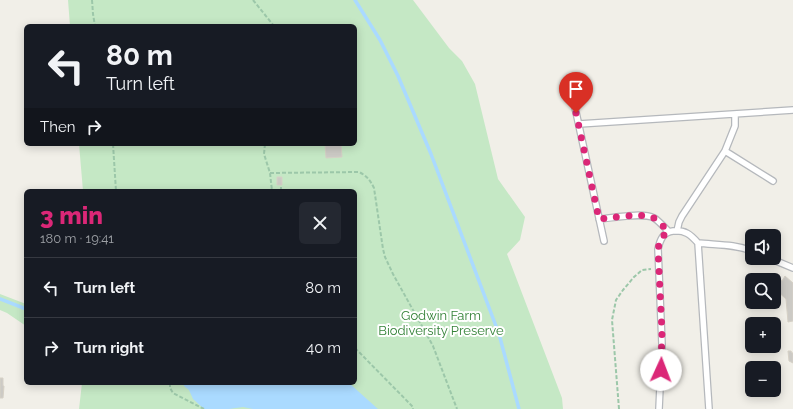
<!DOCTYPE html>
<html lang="en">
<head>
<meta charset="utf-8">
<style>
  :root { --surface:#171b24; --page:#242831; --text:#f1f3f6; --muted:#9ea1a6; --line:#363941; --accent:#db2777 }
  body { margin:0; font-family:Raleway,sans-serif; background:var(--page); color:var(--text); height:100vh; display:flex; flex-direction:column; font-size:15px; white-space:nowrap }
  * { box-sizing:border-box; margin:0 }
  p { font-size:13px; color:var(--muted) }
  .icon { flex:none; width:22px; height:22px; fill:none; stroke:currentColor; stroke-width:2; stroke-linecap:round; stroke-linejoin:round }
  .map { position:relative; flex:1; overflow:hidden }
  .panel { position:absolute; left:24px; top:189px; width:333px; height:196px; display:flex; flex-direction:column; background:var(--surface); border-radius:6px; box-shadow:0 2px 10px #0003 }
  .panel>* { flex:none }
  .guide { position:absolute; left:24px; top:24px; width:333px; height:122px; border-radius:6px; box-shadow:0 2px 10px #0003; background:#171b24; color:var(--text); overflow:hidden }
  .buttons { position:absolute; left:745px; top:229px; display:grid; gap:8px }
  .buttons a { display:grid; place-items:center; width:36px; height:36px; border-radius:6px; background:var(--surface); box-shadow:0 2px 10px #0003; font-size:20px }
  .pin { position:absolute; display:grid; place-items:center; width:34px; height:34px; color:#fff; margin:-41px -17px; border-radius:50% 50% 50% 0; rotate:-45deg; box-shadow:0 0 4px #0007 }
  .pin .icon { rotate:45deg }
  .me { position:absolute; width:44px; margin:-22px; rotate:2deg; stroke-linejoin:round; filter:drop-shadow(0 0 3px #0008) }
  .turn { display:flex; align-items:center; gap:14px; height:84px; padding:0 16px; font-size:18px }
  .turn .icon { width:52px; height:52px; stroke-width:2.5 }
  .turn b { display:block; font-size:28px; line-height:34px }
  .then { display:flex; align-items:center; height:38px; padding:0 16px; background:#0003; gap:8px; font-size:15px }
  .round { display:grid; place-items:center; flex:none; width:42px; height:42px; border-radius:6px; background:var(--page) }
  .head { display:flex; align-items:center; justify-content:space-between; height:68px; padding:0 16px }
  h1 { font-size:24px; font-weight:800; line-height:30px; color:var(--accent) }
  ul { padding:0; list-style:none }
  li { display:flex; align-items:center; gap:12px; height:60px; padding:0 16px; border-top:1px solid var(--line) }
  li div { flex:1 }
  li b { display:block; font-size:15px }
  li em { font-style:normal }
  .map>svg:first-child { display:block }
  .green { fill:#c5e8c5 }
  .water { fill:#aadaff }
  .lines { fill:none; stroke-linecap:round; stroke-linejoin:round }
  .stream { stroke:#aadaff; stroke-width:3.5 }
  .building { fill:#cccac5; stroke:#d6d1c6 }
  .lane-casing { stroke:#b5b8bc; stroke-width:8 }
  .path { stroke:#9cc7a9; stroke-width:2; stroke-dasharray:4 2; stroke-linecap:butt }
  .lane { stroke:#fff; stroke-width:5.5 }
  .route { stroke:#db2777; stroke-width:7; stroke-dasharray:0 12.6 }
  .labels { text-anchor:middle; stroke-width:4; stroke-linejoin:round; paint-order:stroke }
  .park-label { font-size:13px; fill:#348238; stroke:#fff }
</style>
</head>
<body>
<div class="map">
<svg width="793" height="409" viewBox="0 0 793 409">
  <rect width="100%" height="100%" fill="#f1efe8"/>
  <path class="green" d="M68,0h345l36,48 13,13 13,23 23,95 27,38 -5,23 -13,14 55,144 1,11h-484l3,-26h273v-192h-272l-4,-47h276v-118h-285z
    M0,294l26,10v22l-19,-13 -7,-3z"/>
  <path class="water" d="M182,383h167l29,26h-125l-10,-2 -14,2h-25l-11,-10 -4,-9 -4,-3z"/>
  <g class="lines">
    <path class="stream" d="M355,0l25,40 18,36 33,78 68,180 20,75
      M0,299l26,10"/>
  </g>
  <path class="building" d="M325,144h16l1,13 -16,1z
    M277,177h5v8h-5z
    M785,276l8,7v38l-5,1 -2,-23 -12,-11v-2l6,-7 2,2z
    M788,351h3l1,2h1v10l-4,-2z
    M0,378h3v8h1l-1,12h-3z"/>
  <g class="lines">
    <g class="lane-casing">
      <path id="lane" d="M574,103l30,138
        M579,124l214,-14
        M725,151l48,30
        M599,219c14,-1 43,-7 55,-1 5,3 10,9 14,13
        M677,231l2,-9 3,-6 43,-65 10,-25v-12
        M698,243c18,2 37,1 54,8
        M769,258l24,10
        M659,409l3,-65 -4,-95c2,-9 5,-17 15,-18 12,-1 17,3 25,12l11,166"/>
    </g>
    <path class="path" d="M92,0l1,14 2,12
      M253,0l21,26
      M113,144l3,47
      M265,144l-1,10 6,19 2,18
      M270,173l89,-1c8,4 11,8 15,16l9,61 2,8 8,17 40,72 24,63
      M281,187v4
      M355,348l58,59v2
      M170,383v5l3,5 31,16
      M619,409l-7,-89 4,-20 7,-10 11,-13 8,-7 9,-1"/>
    <use href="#lane" class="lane"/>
  </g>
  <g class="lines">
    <path class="route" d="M576,113l23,106c14,-1 43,-7 55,-1 5,3 10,9 14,14 -7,5 -8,8 -10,17l4,83 -1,38"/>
  </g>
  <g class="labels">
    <g class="park-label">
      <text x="441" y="320">Godwin Farm<tspan x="441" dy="15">Biodiversity Preserve</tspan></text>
    </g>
  </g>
</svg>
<div class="buttons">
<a><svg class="icon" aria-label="sound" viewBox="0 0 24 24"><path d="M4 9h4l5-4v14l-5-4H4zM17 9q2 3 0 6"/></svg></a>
<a><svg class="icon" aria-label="search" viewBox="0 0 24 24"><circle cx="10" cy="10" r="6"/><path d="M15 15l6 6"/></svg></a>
<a>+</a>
<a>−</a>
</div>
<div class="pin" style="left:576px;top:113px;background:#d93025"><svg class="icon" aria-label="arrive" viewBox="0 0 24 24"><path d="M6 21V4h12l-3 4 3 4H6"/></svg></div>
<svg class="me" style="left:661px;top:370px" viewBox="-20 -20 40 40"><circle r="19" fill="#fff"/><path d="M0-13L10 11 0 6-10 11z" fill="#db2777"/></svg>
<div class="guide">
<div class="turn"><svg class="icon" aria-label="left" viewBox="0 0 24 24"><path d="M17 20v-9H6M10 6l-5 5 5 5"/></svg><div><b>80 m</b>Turn left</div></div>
<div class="then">Then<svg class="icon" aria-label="right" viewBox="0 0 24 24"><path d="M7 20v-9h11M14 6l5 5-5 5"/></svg></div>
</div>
<section class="panel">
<div class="head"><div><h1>3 min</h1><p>180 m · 19:41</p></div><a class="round"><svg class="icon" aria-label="close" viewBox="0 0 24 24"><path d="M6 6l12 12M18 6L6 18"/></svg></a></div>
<ul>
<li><svg class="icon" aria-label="left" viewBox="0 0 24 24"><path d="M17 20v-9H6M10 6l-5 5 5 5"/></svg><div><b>Turn left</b></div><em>80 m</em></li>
<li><svg class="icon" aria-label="right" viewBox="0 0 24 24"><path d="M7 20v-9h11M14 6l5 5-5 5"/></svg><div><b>Turn right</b></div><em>40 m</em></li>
</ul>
</section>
</div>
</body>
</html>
